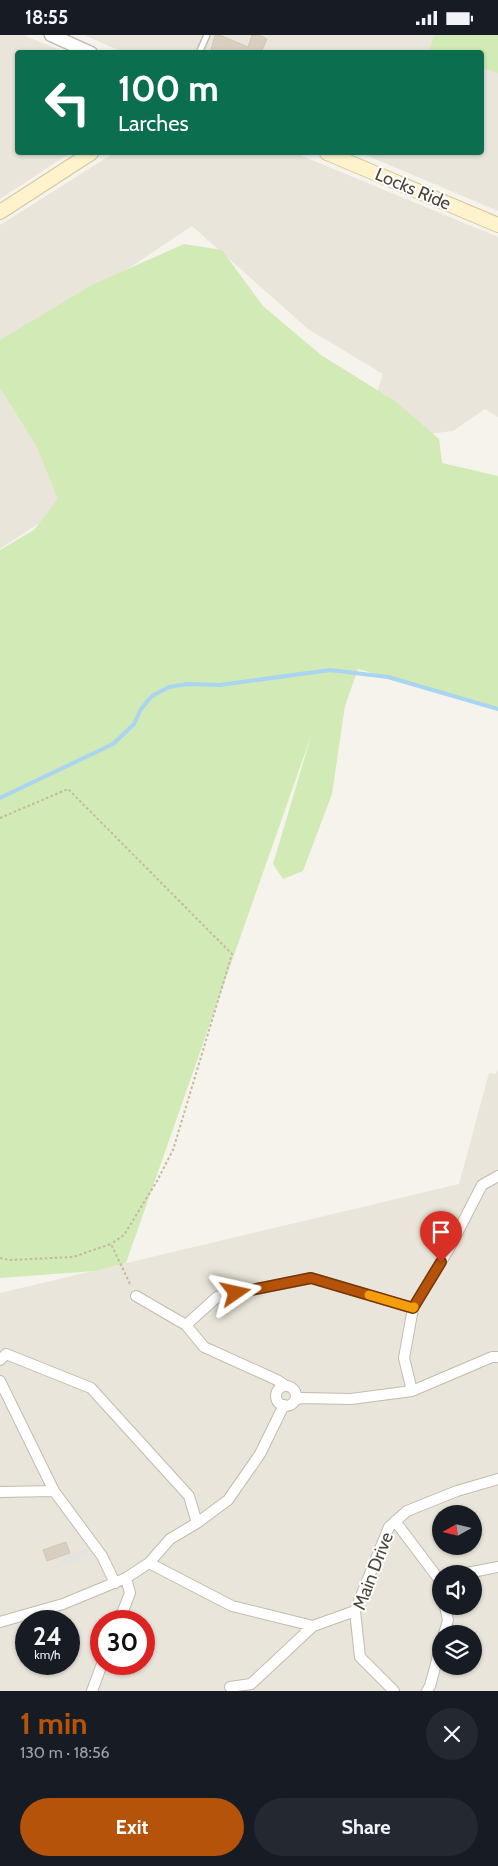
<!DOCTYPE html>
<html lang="en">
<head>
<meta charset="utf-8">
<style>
  :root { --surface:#171b24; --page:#242831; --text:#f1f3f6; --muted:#9ea1a6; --accent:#b45309 }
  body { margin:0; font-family:Cabin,sans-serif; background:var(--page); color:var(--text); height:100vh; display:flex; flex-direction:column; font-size:19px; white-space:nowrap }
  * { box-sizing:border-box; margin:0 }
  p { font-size:16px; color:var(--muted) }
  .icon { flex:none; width:28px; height:28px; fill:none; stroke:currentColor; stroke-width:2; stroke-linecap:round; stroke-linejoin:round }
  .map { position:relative; height:1656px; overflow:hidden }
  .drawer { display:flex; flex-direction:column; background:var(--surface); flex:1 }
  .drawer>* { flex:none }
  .guide { position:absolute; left:15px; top:15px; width:469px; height:105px; border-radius:5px; box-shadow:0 1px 4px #0004; background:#0b6e4f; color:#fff; overflow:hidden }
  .needle { width:32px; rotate:262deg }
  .fabs { position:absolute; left:432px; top:1470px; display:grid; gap:10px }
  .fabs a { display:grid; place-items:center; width:50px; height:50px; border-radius:50%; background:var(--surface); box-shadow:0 1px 4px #0004; font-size:25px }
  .speed { position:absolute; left:15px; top:1575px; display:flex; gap:10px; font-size:25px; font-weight:700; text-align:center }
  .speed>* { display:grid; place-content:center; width:65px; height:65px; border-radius:50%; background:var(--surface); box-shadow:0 1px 4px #0004; line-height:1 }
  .speed small { font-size:12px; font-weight:400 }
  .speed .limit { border:8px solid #d22; background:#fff; color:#111 }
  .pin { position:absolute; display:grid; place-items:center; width:42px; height:42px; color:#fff; margin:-51px -21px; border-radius:50% 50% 50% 0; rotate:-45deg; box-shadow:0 0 5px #0007 }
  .pin .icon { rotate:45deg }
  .me { position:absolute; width:55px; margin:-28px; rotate:79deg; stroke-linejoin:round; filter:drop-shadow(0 0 4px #0008) }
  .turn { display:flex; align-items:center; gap:18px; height:105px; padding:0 20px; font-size:22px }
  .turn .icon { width:65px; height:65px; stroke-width:2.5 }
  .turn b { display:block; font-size:35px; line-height:42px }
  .round { display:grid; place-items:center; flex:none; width:52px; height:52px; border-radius:26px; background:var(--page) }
  .head { display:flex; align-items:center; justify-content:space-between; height:85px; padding:0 20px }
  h1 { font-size:30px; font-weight:700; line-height:38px; color:var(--accent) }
  .cta { display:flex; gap:10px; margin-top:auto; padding:10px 20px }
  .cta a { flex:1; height:58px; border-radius:30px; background:var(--accent); color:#fff; font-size:20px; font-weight:700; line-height:58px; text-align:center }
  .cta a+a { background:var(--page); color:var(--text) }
  .status { display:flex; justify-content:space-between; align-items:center; height:35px; padding:0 25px; background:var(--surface); direction:ltr }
  .status svg { height:14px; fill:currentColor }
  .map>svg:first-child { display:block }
  .residential { fill:#eae5da; fill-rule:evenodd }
  .green { fill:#d2eab5 }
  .parking { fill:#e5e3e0 }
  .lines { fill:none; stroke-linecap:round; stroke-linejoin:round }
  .stream { stroke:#a9d4f2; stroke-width:4 }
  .building { fill:#d8cfc1; stroke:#d3c7b4 }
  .service-casing { stroke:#c2bbae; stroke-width:8 }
  .minor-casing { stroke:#c2bbae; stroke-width:12 }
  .tertiary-casing { stroke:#c2bbae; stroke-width:15 }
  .secondary-casing { stroke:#d6c79b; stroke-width:16 }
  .path { stroke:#c4b79f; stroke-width:2; stroke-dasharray:2.5 2.5; stroke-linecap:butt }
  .service { stroke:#fff; stroke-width:5 }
  .minor { stroke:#fff; stroke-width:10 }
  .tertiary { stroke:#fff; stroke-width:12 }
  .secondary { stroke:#fff3cd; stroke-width:14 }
  .route-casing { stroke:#753606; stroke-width:12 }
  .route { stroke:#b45309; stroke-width:9 }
  .slow { stroke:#f59e0b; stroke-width:9 }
  .labels { text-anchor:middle; stroke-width:4; stroke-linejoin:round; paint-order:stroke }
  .street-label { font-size:18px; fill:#4b4439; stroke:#fff }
</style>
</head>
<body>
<div class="status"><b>18:55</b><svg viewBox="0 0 49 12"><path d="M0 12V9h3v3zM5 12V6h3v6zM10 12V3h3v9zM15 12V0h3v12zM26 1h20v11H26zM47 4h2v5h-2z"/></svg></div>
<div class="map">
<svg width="498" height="1656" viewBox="0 0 498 1656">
  <rect width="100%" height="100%" fill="#f6f3ec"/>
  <path class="residential" d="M0,0h23l42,17 -47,1v100h52l-70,46z
    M84,0h414v176l-137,-58h120v-100h-356z
    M114,118h181l203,84v180l-13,-8 -32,22 -92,11 22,-68 -75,-45 -116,-103 -103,69 -89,54v-124z
    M0,345l80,116 -80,53z
    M498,1034v622h-498v-398l459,-109 30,-111 7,1zM441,1479h33v32h-33zM441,1539h33v32h-33zM26,1586h43v43h-43zM101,1586h43v43h-43zM441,1599h33v32h-33z"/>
  <path class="green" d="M435,0h63v38l-17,-6v-14l-42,-1 -10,-3z
    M184,209l38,6 41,56 58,49 74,46 44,38 3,24 56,13v232l-140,-39 -13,37 -13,88 -29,77 -20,8 -10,-15 39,-131 -186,530 -31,8 -95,7v-728l34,-20 24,-31 -22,-54 -36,-57v-48l92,-55z"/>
  <path class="parking" d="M86,1514l5,7 -37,13 -1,-3 9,-3 -1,-4z"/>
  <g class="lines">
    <path class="stream" d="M0,763l113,-54 21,-20 7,-15 11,-13 17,-9 18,-3 33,1 110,-15 58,7 110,32"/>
  </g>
  <path class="building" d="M215,0h5l28,12 4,-12h7l8,4 -6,14h-44l-6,-3z
    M66,1507l4,11 -23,8 -4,-11z"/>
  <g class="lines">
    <g class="service-casing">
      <path id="service" d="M199,18l8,-18"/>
    </g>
    <g class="minor-casing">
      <path id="minor" d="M136,1261l50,29 31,-28 94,-19 102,30
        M186,1290l18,22 73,33 9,6
        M0,1325l6,-6 85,34 98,108 8,27
        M0,1346l54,110 48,65 13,27
        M276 1361a10 10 0 1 1 20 0a10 10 0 1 1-20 0Z
        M412,1356l-8,-33 9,-50 37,-61 32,-62 16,-9
        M295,1365l7,-2 49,1 61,-8 80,-34h6
        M0,1457l54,-1
        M395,1486l43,57 3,13
        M149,1528l83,43 81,20 42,-15
        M462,1539l36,-7
        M119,1586l11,-28 -4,-15
        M0,1587l63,-18 63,-26 23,-15 21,-24 27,-16 31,-23 32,-46 24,-49
        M444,1599l4,-14 -3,-14
        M230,1652l21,-3 62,-58
        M92,1656l10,-27
        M394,1656l-34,-34 -5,-46 34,-84 18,-16 50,-20 41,-12
        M427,1656l3,-5 11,-41"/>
    </g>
    <g class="tertiary-casing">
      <path id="tertiary" d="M51,0l40,18"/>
    </g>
    <g class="secondary-casing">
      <path id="secondary" d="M327,118l171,72
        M0,177l91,-59"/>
    </g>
    <path class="path" d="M0,783l68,-29 164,165 -59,196 -16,31 -33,54 -13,9
      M0,1223l9,2 64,-3 38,-13 20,42"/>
    <use href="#service" class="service"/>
    <use href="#minor" class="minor"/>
    <use href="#tertiary" class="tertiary"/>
    <use href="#secondary" class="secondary"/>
  </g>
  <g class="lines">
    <g class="route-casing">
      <path id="route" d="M236,1258l75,-15 102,30 28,-46"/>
    </g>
    <use href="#route" class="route"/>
    <path class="slow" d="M369,1260l44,13 1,-1"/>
  </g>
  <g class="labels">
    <g class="street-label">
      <text transform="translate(413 154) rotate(23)" y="6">Locks Ride</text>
      <text transform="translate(373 1536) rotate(-69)" y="6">Main Drive</text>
    </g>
  </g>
</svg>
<div class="fabs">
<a><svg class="needle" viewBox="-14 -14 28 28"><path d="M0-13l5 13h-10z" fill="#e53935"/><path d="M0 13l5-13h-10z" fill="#9ea1a6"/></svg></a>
<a><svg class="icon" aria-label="sound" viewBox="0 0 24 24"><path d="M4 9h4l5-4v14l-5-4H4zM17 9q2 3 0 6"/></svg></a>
<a><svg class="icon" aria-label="layers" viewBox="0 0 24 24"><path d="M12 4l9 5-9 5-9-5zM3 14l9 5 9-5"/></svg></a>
</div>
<div class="speed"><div>24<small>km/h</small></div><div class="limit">30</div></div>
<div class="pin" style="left:441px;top:1227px;background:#d93025"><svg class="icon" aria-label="arrive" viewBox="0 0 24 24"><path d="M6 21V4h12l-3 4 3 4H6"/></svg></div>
<svg class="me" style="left:236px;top:1258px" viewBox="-20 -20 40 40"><path d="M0-17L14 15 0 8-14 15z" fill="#b45309" stroke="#fff" stroke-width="4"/></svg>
<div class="guide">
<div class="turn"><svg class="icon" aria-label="left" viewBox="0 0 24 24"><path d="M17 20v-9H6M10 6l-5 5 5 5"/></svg><div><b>100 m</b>Larches</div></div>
</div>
</div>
<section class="drawer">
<div class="head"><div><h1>1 min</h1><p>130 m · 18:56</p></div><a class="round"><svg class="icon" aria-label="close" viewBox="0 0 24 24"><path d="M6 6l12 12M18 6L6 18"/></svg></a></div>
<div class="cta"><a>Exit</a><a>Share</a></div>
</section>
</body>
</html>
